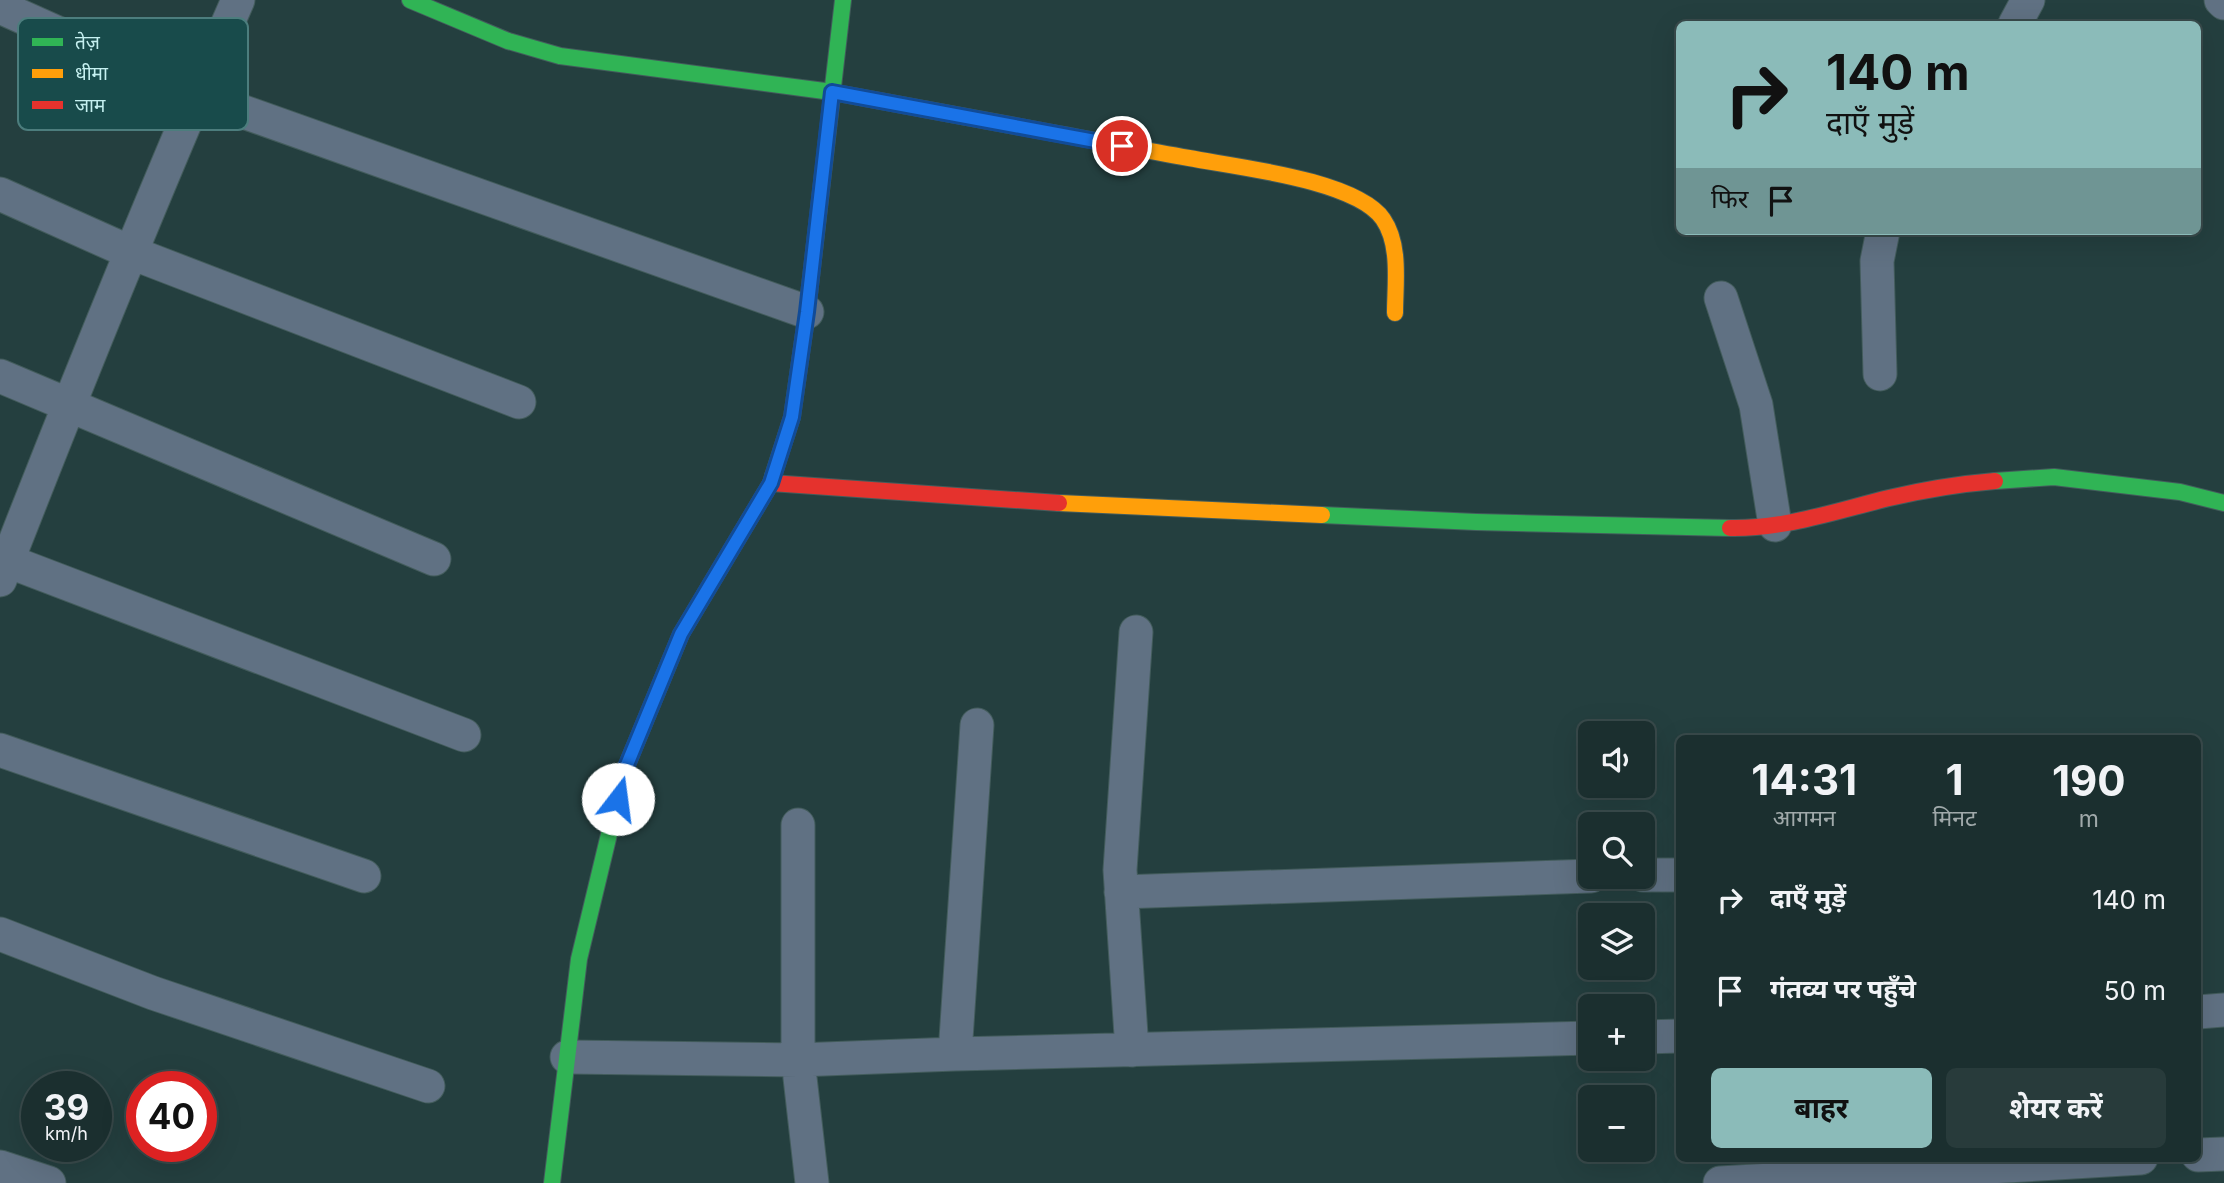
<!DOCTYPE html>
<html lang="hi">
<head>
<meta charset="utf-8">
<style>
  :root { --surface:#1b2f2f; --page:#283b3b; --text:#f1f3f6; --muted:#a0a9aa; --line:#394a4b; --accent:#8bbbb9 }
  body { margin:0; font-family:Inter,"Noto Sans Devanagari",sans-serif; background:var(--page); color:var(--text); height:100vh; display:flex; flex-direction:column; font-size:26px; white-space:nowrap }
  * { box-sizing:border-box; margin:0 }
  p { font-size:23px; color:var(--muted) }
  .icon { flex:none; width:38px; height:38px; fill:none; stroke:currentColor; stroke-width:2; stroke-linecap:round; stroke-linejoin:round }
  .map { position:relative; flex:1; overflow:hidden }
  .panel { position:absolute; left:1676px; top:735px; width:525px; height:427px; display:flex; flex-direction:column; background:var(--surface); border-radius:10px; box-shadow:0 7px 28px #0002,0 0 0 2px var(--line) }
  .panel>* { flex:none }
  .hud { position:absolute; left:1676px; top:21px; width:525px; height:214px; border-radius:10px; box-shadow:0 7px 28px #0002,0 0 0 2px var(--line); background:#8bbbb9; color:#111; overflow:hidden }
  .fabs { position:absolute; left:1578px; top:721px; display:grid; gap:14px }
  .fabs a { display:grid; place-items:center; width:77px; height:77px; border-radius:10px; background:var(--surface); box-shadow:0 7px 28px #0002,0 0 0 2px var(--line); font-size:35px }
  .speed { position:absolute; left:21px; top:1071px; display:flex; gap:14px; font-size:35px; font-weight:700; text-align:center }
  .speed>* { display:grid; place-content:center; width:91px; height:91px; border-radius:50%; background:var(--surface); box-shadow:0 7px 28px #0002,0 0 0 2px var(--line); line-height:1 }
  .speed small { font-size:18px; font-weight:400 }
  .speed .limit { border:10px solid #d22; background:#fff; color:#111 }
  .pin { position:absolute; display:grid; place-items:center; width:60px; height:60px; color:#fff; margin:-30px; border:4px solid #fff; border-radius:50%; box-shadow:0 2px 7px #0007 }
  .me { position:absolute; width:77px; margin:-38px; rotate:15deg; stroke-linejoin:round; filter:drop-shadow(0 0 5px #0008) }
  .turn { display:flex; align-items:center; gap:24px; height:147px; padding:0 35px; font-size:32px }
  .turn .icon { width:91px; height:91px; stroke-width:2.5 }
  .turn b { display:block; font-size:49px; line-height:60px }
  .then { display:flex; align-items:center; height:66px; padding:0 35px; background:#0003; gap:14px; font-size:26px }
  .eta { display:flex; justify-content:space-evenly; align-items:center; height:119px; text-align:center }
  .eta b { font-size:42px; font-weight:700; line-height:49px }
  .primary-button { display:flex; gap:14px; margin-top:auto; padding:14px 35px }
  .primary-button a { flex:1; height:80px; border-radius:10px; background:var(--accent); color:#111; font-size:28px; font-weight:700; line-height:80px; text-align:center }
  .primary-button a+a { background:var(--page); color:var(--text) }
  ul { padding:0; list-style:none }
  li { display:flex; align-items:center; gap:21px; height:91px; padding:0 35px }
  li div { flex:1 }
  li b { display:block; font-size:26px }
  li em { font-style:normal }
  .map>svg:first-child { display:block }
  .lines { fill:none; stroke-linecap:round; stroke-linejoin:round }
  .street-casing { stroke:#435c5c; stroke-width:35 }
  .fast-casing { stroke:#435c5c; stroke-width:18 }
  .slow-casing { stroke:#435c5c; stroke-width:18 }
  .jam-casing { stroke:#435c5c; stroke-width:18 }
  .street { stroke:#607183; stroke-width:33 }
  .fast { stroke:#30b455; stroke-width:16 }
  .slow { stroke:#ff9f0a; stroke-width:16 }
  .jam { stroke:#e5322d; stroke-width:16 }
  .route-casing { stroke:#114b97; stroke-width:18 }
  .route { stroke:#1a73e8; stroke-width:12 }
  .key { fill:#184b4b; stroke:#4c7d7d; stroke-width:2 }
  .key-label { font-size:19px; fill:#c5f0f0 }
</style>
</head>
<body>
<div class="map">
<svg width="2224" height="1183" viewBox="0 0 2224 1183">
  <rect width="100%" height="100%" fill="#243f3f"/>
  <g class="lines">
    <g class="street-casing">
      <path id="street" d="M2221,0l3,3
        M0,7l196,88 611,217
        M2015,24l13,-24
        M0,194l132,59 387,149
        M1721,298l35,107 19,120
        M1880,374l-3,-113 6,-30
        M0,376l434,183
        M0,558l464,177
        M0,580c76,-195 154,-388 238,-580
        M0,750l364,126
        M798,825v235l14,123
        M1643,875h37
        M1121,892l470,-16
        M0,934l153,59 275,93
        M2198,1012l26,-2
        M1643,1037l37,-1
        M1132,1050l-12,-180 16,-238
        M955,1054l22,-329
        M567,1057l231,3 157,-6 636,-16
        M2198,1155l26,-1
        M0,1167l49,16
        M1720,1183l421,-25"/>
    </g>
    <g class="fast-casing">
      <path id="fast" d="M410,0l98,41 52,15 272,36 221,41
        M773,476l19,-59 15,-105 36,-312
        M1995,481l59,-4 126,15 44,11
        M1322,515l154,7 254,6
        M552,1183l27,-224 45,-187"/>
    </g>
    <g class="slow-casing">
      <path id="slow" d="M1053,133c45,8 90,17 136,25 47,9 167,22 194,61 18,26 12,65 12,94
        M1059,503l263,12
        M624,772l57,-138 90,-151 2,-7"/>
    </g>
    <g class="jam-casing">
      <path id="jam" d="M771,483l288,20
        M1730,528c55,1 106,-17 159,-30 34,-8 70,-14 106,-17"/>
    </g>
    <use href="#street" class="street"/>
    <use href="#fast" class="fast"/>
    <use href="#slow" class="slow"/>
    <use href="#jam" class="jam"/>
  </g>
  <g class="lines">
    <g class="route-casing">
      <path id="route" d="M618,799l6,-27 57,-138 90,-151 21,-66 15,-105 25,-220 290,54"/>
    </g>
    <use href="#route" class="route"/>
  </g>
  <rect x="18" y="18" width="230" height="112" rx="10" class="key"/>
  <rect x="32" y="38" width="31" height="8" fill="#30b455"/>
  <rect x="32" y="69" width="31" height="9" fill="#ff9f0a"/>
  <rect x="32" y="101" width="31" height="8" fill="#e5322d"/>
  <g class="key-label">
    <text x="75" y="49">तेज़</text>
    <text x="75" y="80">धीमा</text>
    <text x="75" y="112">जाम</text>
  </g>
</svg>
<div class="fabs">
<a><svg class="icon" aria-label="sound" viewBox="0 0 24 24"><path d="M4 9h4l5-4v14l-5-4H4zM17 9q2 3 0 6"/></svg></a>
<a><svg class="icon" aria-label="search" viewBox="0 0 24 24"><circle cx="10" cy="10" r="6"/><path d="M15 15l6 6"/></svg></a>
<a><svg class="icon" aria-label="layers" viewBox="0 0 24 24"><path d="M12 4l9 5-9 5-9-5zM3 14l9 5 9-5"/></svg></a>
<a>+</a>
<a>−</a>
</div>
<div class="speed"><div>39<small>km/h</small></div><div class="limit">40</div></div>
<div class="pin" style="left:1122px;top:146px;background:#d93025"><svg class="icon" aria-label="arrive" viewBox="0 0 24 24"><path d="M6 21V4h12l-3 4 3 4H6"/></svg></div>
<svg class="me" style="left:618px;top:799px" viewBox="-20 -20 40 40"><circle r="19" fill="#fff"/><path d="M0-13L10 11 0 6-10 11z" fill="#1a73e8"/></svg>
<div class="hud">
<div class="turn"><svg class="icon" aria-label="right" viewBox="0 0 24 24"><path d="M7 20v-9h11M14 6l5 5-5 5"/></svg><div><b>140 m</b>दाएँ मुड़ें</div></div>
<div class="then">फिर<svg class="icon" aria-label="arrive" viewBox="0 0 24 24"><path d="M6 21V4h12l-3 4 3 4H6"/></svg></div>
</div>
<section class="panel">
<div class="eta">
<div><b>14:31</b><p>आगमन</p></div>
<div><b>1</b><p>मिनट</p></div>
<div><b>190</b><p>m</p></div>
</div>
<ul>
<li><svg class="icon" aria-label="right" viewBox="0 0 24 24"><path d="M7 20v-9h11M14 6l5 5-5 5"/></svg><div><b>दाएँ मुड़ें</b></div><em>140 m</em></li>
<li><svg class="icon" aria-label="arrive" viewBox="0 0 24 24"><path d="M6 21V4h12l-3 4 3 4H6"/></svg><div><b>गंतव्य पर पहुँचे</b></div><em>50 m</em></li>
</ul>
<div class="primary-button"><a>बाहर</a><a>शेयर करें</a></div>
</section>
</div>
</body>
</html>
